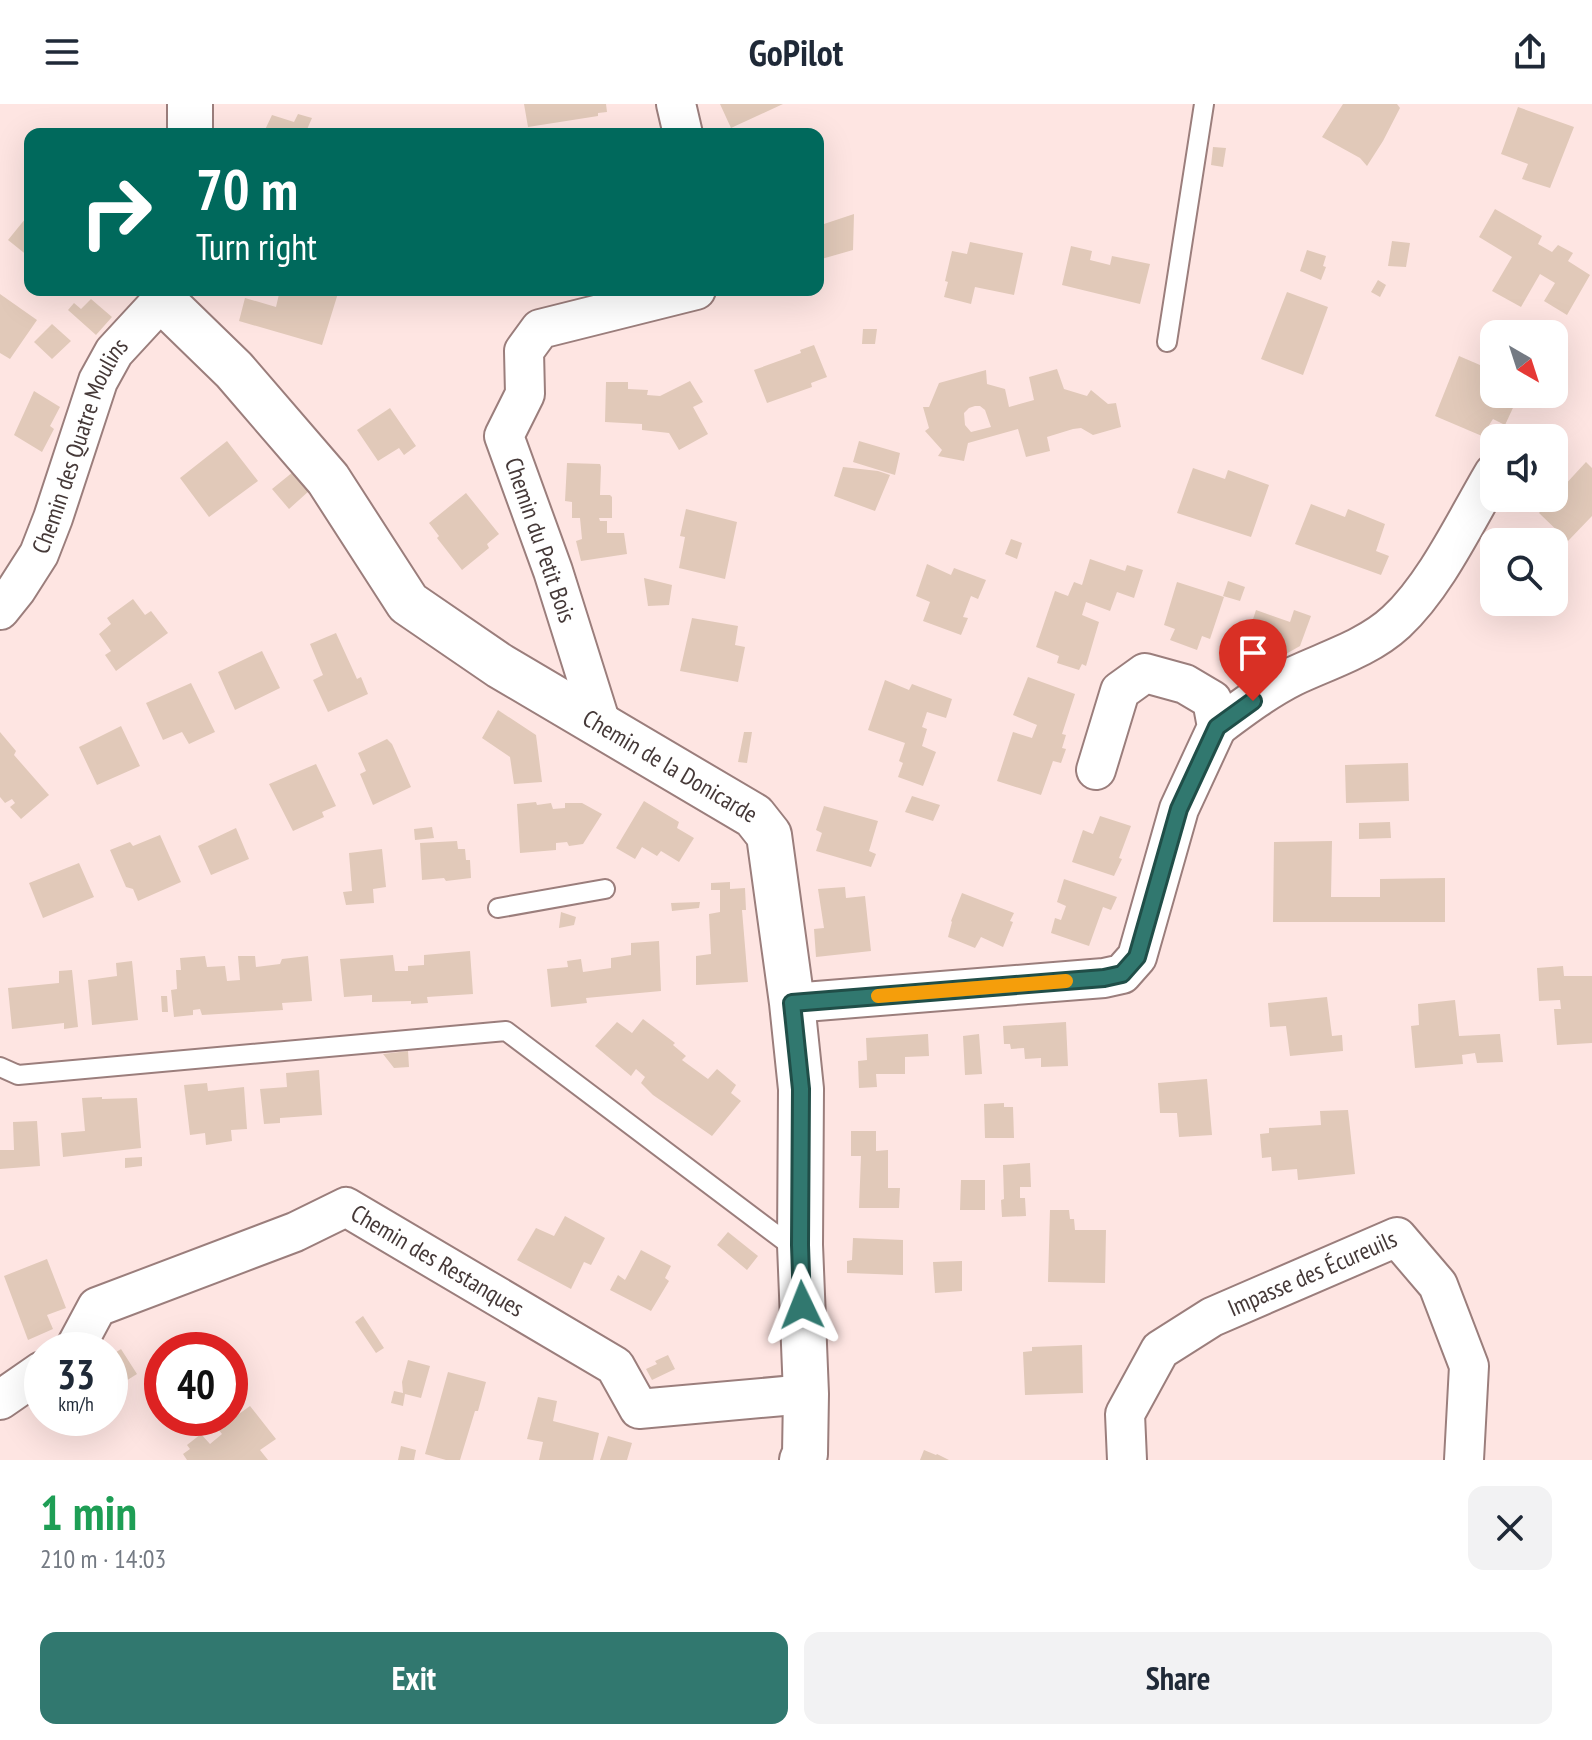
<!DOCTYPE html>
<html lang="en">
<head>
<meta charset="utf-8">
<style>
  :root { --surface:#fff; --page:#f2f2f3; --text:#1f2937; --muted:#747a83; --accent:#31786f }
  body { margin:0; font-family:"PT Sans Narrow",sans-serif; background:var(--page); color:var(--text); height:100vh; display:flex; flex-direction:column; font-size:30px; white-space:nowrap }
  * { box-sizing:border-box; margin:0 }
  p { font-size:26px; color:var(--muted) }
  .icon { flex:none; width:44px; height:44px; fill:none; stroke:currentColor; stroke-width:2; stroke-linecap:round; stroke-linejoin:round }
  .map { position:relative; height:1356px; overflow:hidden }
  .details { display:flex; flex-direction:column; background:var(--surface); flex:1 }
  .details>* { flex:none }
  .banner { position:absolute; left:24px; top:24px; width:800px; height:168px; border-radius:16px; box-shadow:0 8px 32px #0002; background:#00695c; color:#fff; overflow:hidden }
  .needle { width:52px; rotate:141deg }
  .buttons { position:absolute; left:1480px; top:216px; display:grid; gap:16px }
  .buttons a { display:grid; place-items:center; width:88px; height:88px; border-radius:16px; background:var(--surface); box-shadow:0 8px 32px #0002; font-size:40px }
  .speed { position:absolute; left:24px; top:1228px; display:flex; gap:16px; font-size:40px; font-weight:700; text-align:center }
  .speed>* { display:grid; place-content:center; width:104px; height:104px; border-radius:50%; background:var(--surface); box-shadow:0 8px 32px #0002; line-height:1 }
  .speed small { font-size:20px; font-weight:400 }
  .speed .limit { border:12px solid #d22; background:#fff; color:#111 }
  .pin { position:absolute; display:grid; place-items:center; width:68px; height:68px; color:#fff; margin:-82px -34px; border-radius:50% 50% 50% 0; rotate:-45deg; box-shadow:0 0 8px #0007 }
  .pin .icon { rotate:45deg }
  .me { position:absolute; width:88px; margin:-44px; rotate:358deg; stroke-linejoin:round; filter:drop-shadow(0 0 6px #0008) }
  .turn { display:flex; align-items:center; gap:28px; height:168px; padding:0 40px; font-size:36px }
  .turn .icon { width:104px; height:104px; stroke-width:2.5 }
  .turn b { display:block; font-size:56px; line-height:68px }
  .round { display:grid; place-items:center; flex:none; width:84px; height:84px; border-radius:16px; background:var(--page) }
  .overview { display:flex; align-items:center; justify-content:space-between; height:136px; padding:0 40px }
  h1 { font-size:48px; font-weight:700; line-height:60px; color:#1e9e55 }
  .action { display:flex; gap:16px; margin-top:auto; padding:16px 40px }
  .action a { flex:1; height:92px; border-radius:16px; background:var(--accent); color:#fff; font-size:32px; font-weight:700; line-height:92px; text-align:center }
  .action a+a { background:var(--page); color:var(--text) }
  header { display:flex; justify-content:space-between; align-items:center; height:104px; padding:0 40px; background:var(--surface); font-size:36px; font-weight:700 }
  .map>svg:first-child { display:block }
  .building { fill:#e1c9b9; fill-rule:evenodd }
  .lines { fill:none; stroke-linecap:round; stroke-linejoin:round }
  .service-casing { stroke:#9b7e7c; stroke-width:22 }
  .minor-casing { stroke:#9b7e7c; stroke-width:42 }
  .tertiary-casing { stroke:#9b7e7c; stroke-width:48 }
  .service { stroke:#fff; stroke-width:18 }
  .minor { stroke:#fff; stroke-width:38 }
  .tertiary { stroke:#fff; stroke-width:44 }
  .route-casing { stroke:#204e48; stroke-width:20 }
  .route { stroke:#31786f; stroke-width:14 }
  .slow { stroke:#f59e0b; stroke-width:14 }
  .labels { text-anchor:middle; stroke-width:7; stroke-linejoin:round; paint-order:stroke }
  .street-label { font-size:24px; fill:#453938; stroke:#fff }
</style>
</head>
<body>
<header><svg class="icon" aria-label="menu" viewBox="0 0 24 24"><path d="M4 6h16M4 12h16M4 18h16"/></svg>GoPilot<svg class="icon" aria-label="share" viewBox="0 0 24 24"><path d="M12 15V3M7 8l5-5 5 5M5 13v7h14v-7"/></svg></header>
<div class="map">
<svg width="1592" height="1356" viewBox="0 0 1592 1356">
  <rect width="100%" height="100%" fill="#fee5e2"/>
  <path class="building" d="M524,0h82l1,8 -9,1v3l-70,11z
    M720,0h63l-52,24z
    M1343,0h54l3,4 -17,33 -16,25 -7,-8 -38,-21z
    M1518,3l56,20 -24,61 -28,-9 6,-15 -27,-10z
    M298,10l14,4 -7,16 -14,-2 -1,2h-27l9,-19 22,7z
    M1213,43l13,1 -3,19 -12,-2z
    M1495,105l47,27 -4,8 14,8 6,-7 15,8 -5,8 22,14 -23,40 -23,-14 11,-18 -15,-9 -19,33 -29,-16 20,-34 -33,-20z
    M30,109v41l-2,2 -20,-16z
    M854,110l-1,36 -35,10v-34z
    M1392,137l18,2 -4,24 -18,-1z
    M970,138l53,11 -9,42 -39,-8 -4,17 -27,-7 4,-15 -3,-1 7,-30 15,3z
    M1071,142l21,5 -2,9 20,5 2,-9 38,8 -10,40 -78,-19z
    M1307,146l19,6 -3,10 3,1 -5,13 -21,-9z
    M1378,176l8,5 -6,12 -9,-5z
    M280,186h59l-17,55 -83,-24 6,-23 31,9z
    M1287,188l41,15 -25,68 -42,-16z
    M0,190l37,26 -27,39 -10,-6z
    M91,195l21,18 -16,18 -28,-25 6,-7 7,6z
    M52,220l19,17 -19,18 -18,-17z
    M863,225h14l-2,15h-13z
    M814,241l13,32 -16,6 1,4 -45,16 -13,-33 47,-17 -1,-3z
    M1459,252l35,15v23h17l7,3 -13,28 -12,-6 -11,17 -47,-20z
    M1057,265l7,20 23,7 4,-6 17,14 8,-1 5,24 -28,8 -12,-7 -8,1 -26,8 3,14 -24,6 -8,-28 -50,14 -4,18 -26,-5 4,-6 -17,-19 4,-3 -6,-21h6l10,-24 47,-13 1,14 18,5 4,18 25,-7 -5,-23zM975,302h5l5,4 6,17 -20,5 -6,-7 -1,-12 5,-5z
    M690,277l13,21 -10,5 15,27 -29,16 -10,-17 -27,-3v-6l-37,-2 1,-40h22v7l20,1 -1,5 13,1z
    M34,287l26,16 -10,19 4,3 -12,23 -28,-17z
    M390,304l26,38 -12,9 -5,-7 -21,13 -21,-31z
    M227,337l31,40 -49,36 -29,-39z
    M859,337l41,12 -5,22 -42,-13z
    M1586,358l6,6v48l-24,25 -29,-28z
    M567,359l33,1 1,3 -1,28h10l2,2v21h-13l1,3h7v12h17l3,21 -46,7 -5,-20 6,-2 -2,-21h-8v-16l-7,-1z
    M843,363l35,4 12,4 -15,36 -41,-15z
    M1193,364l32,11 3,-9 41,15 -18,52 -74,-24z
    M293,368l16,19 -20,18 -17,-20z
    M466,389l33,41 -12,10 2,4 -27,22 -25,-32 2,-2 -10,-13z
    M1311,400l34,13 3,-8 37,15 -9,27 13,5 -8,19 -86,-31z
    M686,405l51,13 -12,57 -46,-11 6,-31 -5,-1z
    M1011,435l11,4 -5,16 -12,-5z
    M1090,455l35,12 2,-6 16,5 -9,28 -17,-6 -7,19 -24,-9 -4,13 17,7 -13,44 -4,-2 -3,6 -22,-7 2,-7 -23,-9 19,-56 13,5 6,-14 8,3z
    M927,460l24,11 3,-7 32,12 -8,19 -7,-3 -8,21 5,1 -7,17 -38,-14 7,-19 -14,-6z
    M644,474l28,7 -3,20 -21,1z
    M1228,477l17,6 -5,14 -17,-5z
    M1177,478l47,15 -14,42 -8,-3 -5,14 -27,-10 5,-11 -11,-4z
    M133,495l12,16 6,-4 17,22 -52,38 -11,-16 6,-4 -12,-17 12,-10 -4,-6z
    M1256,506l34,12 4,-12 17,6 -11,30 -44,25 -18,-6z
    M692,514l46,8 -3,19 10,2 -7,35 -58,-11z
    M336,529l21,46 4,-2 7,17 -40,18 -15,-32 10,-5 -13,-31z
    M262,547l18,37 -45,22 -17,-38z
    M1028,573l47,17 -13,40 4,1 -4,13 4,1 -5,14 -8,-2 -12,34 -44,-14 16,-49 19,6 5,-13 -24,-10z
    M885,576l24,10 3,-6 40,15 -6,19 -19,-6 -5,15 5,2 -5,17 14,6 -13,34 -25,-9 5,-14 -4,-2 6,-18 -37,-13z
    M191,579l24,49 -26,12 -7,-12 -19,8 -17,-37z
    M498,606l38,25 6,47 -28,2 -4,-27 -28,-19z
    M121,622l19,40 -43,19 -18,-38z
    M0,628l16,19 -2,4 35,40 -28,24 -11,-12 5,-4 -3,-4 -7,4 -5,-6z
    M744,628h8l-5,31 -9,-1z
    M387,635l5,5 19,43 -38,18 -13,-31 6,-3 -8,-18z
    M1408,659l1,38 -63,2 -1,-38z
    M316,660l20,42 -14,6 2,5 -31,14 -24,-47z
    M912,692l28,9 -7,16 -28,-9z
    M644,697l35,21 -2,6 17,10 -15,24 -18,-11 -4,5 -15,-9 -7,12 -19,-11z
    M536,698l1,3 14,-2 2,6 12,-1v-5h17l20,11 -19,30 -14,2 -2,-4 -11,1v7l-36,3 -3,-49z
    M824,702l54,15 -9,30 7,3 -5,13 -55,-16 6,-18 -6,-3z
    M1100,712l31,10 -12,32 3,1 -8,17 -42,-14 11,-32 10,4z
    M1390,718l1,16 -32,1v-16z
    M432,723l2,11 -19,2 -1,-11z
    M236,724l13,31 -38,16 -13,-29z
    M160,731l21,47 -43,19 -5,-12 -7,-2 -16,-37 20,-8 3,4z
    M457,737l1,8h7l1,11h4l1,18 -25,3 -2,-3 -22,2 -2,-37z
    M1332,737l-1,56h49v-18l65,-1v44h-172l1,-80z
    M382,745l4,38 -13,2 1,14 -28,2 -3,-13 9,-1 -3,-38z
    M79,759l15,34 -51,21 -14,-35z
    M1064,775l53,18 -6,13 -8,-3 -14,39 -38,-13 4,-15 6,2 5,-14 -9,-4z
    M730,778v7l15,-1 1,22h-4l6,72 -52,3v-29l15,-2 -2,-40 11,-2v-22h-9v-7z
    M845,783l1,11 19,-2 6,55 -55,6 -2,-28 10,-1 -6,-39z
    M962,789l52,20 -4,8 3,1 -10,25 -22,-10 -6,11 -27,-11 4,-15 -1,-1z
    M700,798l-1,6 -27,3 -1,-8z
    M561,808l15,5 -2,8 -15,3z
    M659,837l2,50 -75,7 1,5 -36,4 -4,-38 21,-2 -1,-6 14,-2 2,13 28,-4v-10l20,-3v-12z
    M470,847l3,43 -46,3 1,6 -17,1v-3l-39,1v-7l-28,2 -4,-38 53,-4 2,16h13v-5l16,-1v-10z
    M205,852l2,11 18,-1 2,15 13,-1 -2,-24h17l1,11 24,-3 2,-5 26,-3 4,45 -30,2 1,7 -81,5 -2,-6 -7,1v5l-19,2 -3,-27 6,-1 -1,-19h5l-1,-12z
    M132,857l6,59 -46,5 -4,-45 29,-4 -1,-13z
    M1563,862l1,10h28v67l-35,2 -3,-36h7l-1,-9 -21,1 -2,-33z
    M72,866l6,57 -14,2v-6l-52,6 -4,-41 51,-5v-12z
    M161,892h6l1,16h-6z
    M1327,893l5,39 10,-1 1,16 -53,5 -4,-30 -16,1 -2,-24z
    M1455,896l4,36 41,-2 3,28 -26,1 -2,-10 -13,2 1,9 -48,4 -4,-42 8,-1 -1,-21z
    M643,915l32,24 -2,2 13,11 -4,4 26,19 9,-10 19,16 -5,8 10,8 -29,35 -59,-41 -12,-12 4,-6 -9,-8 -5,7 -36,-30 22,-24 15,11z
    M1066,918l2,44 -27,1v-9l-16,1 -1,-11 -13,1 -1,-5h-6l-1,-18z
    M928,930l1,22 -24,1v17h-29l1,13 -18,1 -1,-27 9,-1 -1,-22z
    M979,930l3,40 -17,1 -2,-39z
    M408,947l1,16 -15,1 -11,-14z
    M319,966l3,45 -42,3v5l-16,1 -4,-35 27,-2 -1,-14z
    M1207,975l5,56 -33,2 -2,-24h-17l-2,-30z
    M207,979l1,8 36,-4 3,42 -16,1 1,11 -26,4 -1,-12 -15,2 -6,-50z
    M102,993v2l35,-1 4,50 -78,9 -2,-24 24,-2 -3,-33z
    M1004,999v4h9l1,31h-29l-1,-34z
    M1348,1006l7,64 -57,6 -1,-11 -25,2 -1,-14 -9,1 -2,-24 9,-1v-5l52,-3 -1,-14z
    M37,1017l3,45 -40,3v-19h14l-1,-28z
    M851,1027h25v20l12,-1v38h12l-1,20h-40l2,-52h-10z
    M142,1053v9l-17,2v-10z
    M1030,1059l1,24h-11v11h5l1,18 -24,1 -1,-17 3,-1 -1,-34z
    M961,1076h24v30h-25z
    M1050,1106h19l1,9h4l1,11h31l-1,53 -57,-1z
    M565,1112l40,22 -14,27 -7,-3 -13,27 -54,-29 19,-32 18,8z
    M728,1128l30,24 -11,14 -30,-25z
    M853,1134l50,2v35l-56,-2v-12l5,-1z
    M641,1146l30,16 -6,12 4,3 -18,30 -41,-21 8,-15 7,5z
    M47,1155l19,49 -19,7 6,14 -25,11 -24,-64z
    M962,1157v30l-27,2 -2,-31z
    M363,1212l21,32 -8,5 -21,-31z
    M1082,1241l1,48 -58,2 -2,-43 9,-1v-4z
    M121,1245l16,25 -27,17v-35z
    M668,1251l7,14 -23,11 -6,-11 11,-5 -2,-3z
    M408,1256l22,6 -9,32 -16,-4 -2,12 -12,-3 3,-12 9,2 -1,-11z
    M448,1268l38,10 -8,29h-3l-15,49h-14l-21,-6z
    M538,1293l19,4 -4,20 46,12 -6,27h-54l4,-18 -16,-3z
    M250,1302l26,33 -16,11 8,10h-81l-4,-6 7,-5 -3,-4 14,-11 9,10 12,-10 -4,-5z
    M608,1332l24,7 -5,17h-27z
    M401,1342l15,4 -2,10h-16z
    M924,1346l12,5 1,-1 12,6h-29z"/>
  <g class="lines">
    <g class="service-casing">
      <path id="service" d="M1167,238l37,-238
        M498,804l107,-19
        M0,963l18,8 488,-44 284,214h8"/>
    </g>
    <g class="minor-casing">
      <g id="minor">
        <path d="M676,0l7,30"/>
        <path id="s1" d="M0,506l16,-20 23,-36 14,-36 45,-137 16,-29 48,-52"/>
        <path d="M602,623l-49,-156 -49,-135 21,-42 -1,-43 16,-22 156,-39"/>
        <path d="M1217,623c24,-18 49,-37 77,-51 34,-16 74,-28 102,-54 40,-37 70,-102 98,-149"/>
        <path d="M792,899l312,-25 18,-4 15,-17 42,-148 38,-82 -5,-27 -27,-16 -40,-11 -25,18 -24,79"/>
        <path id="s2" d="M73,1246l2,-2 22,-41 198,-75 51,-25 269,159 24,43 167,-15"/>
        <path d="M0,1296l42,-29"/>
        <path id="s3" d="M1127,1356l-2,-46 35,-64 52,-33 185,-80 41,48 31,81 -5,94"/>
      </g>
    </g>
    <g class="tertiary-casing">
      <g id="tertiary">
        <path d="M190,30v-30"/>
        <path id="s4" d="M167,186l-5,10 72,70 94,109 80,124 92,63 254,150 15,19 23,168 9,86 -1,156 6,149 -1,60 -3,6"/>
      </g>
    </g>
    <use href="#service" class="service"/>
    <use href="#minor" class="minor"/>
    <use href="#tertiary" class="tertiary"/>
  </g>
  <g class="lines">
    <g class="route-casing">
      <path id="route" d="M802,1201l-2,-60 1,-156 -9,-86 312,-25 18,-4 15,-17 42,-148 38,-82 36,-26"/>
    </g>
    <use href="#route" class="route"/>
    <path class="slow" d="M878,892l188,-15"/>
  </g>
  <g class="labels">
    <g class="street-label">
      <text dy="8" stroke="none"><textPath href="#s1" startOffset="184">Chemin des Quatre Moulins</textPath></text>
      <text transform="translate(540 436) rotate(71)" y="8">Chemin du Petit Bois</text>
      <text dy="8" stroke="none"><textPath href="#s4" startOffset="712">Chemin de la Donicarde</textPath></text>
      <text dy="8" stroke="none"><textPath href="#s2" startOffset="424">Chemin des Restanques</textPath></text>
      <text dy="8" stroke="none"><textPath href="#s3" startOffset="290">Impasse des Écureuils</textPath></text>
    </g>
  </g>
</svg>
<div class="buttons">
<a><svg class="needle" viewBox="-14 -14 28 28"><path d="M0-13l5 13h-10z" fill="#e53935"/><path d="M0 13l5-13h-10z" fill="#747a83"/></svg></a>
<a><svg class="icon" aria-label="sound" viewBox="0 0 24 24"><path d="M4 9h4l5-4v14l-5-4H4zM17 9q2 3 0 6"/></svg></a>
<a><svg class="icon" aria-label="search" viewBox="0 0 24 24"><circle cx="10" cy="10" r="6"/><path d="M15 15l6 6"/></svg></a>
</div>
<div class="speed"><div>33<small>km/h</small></div><div class="limit">40</div></div>
<div class="pin" style="left:1253px;top:597px;background:#d93025"><svg class="icon" aria-label="arrive" viewBox="0 0 24 24"><path d="M6 21V4h12l-3 4 3 4H6"/></svg></div>
<svg class="me" style="left:802px;top:1201px" viewBox="-20 -20 40 40"><path d="M0-17L14 15 0 8-14 15z" fill="#31786f" stroke="#fff" stroke-width="4"/></svg>
<div class="banner">
<div class="turn"><svg class="icon" aria-label="right" viewBox="0 0 24 24"><path d="M7 20v-9h11M14 6l5 5-5 5"/></svg><div><b>70 m</b>Turn right</div></div>
</div>
</div>
<section class="details">
<div class="overview"><div><h1>1 min</h1><p>210 m · 14:03</p></div><a class="round"><svg class="icon" aria-label="close" viewBox="0 0 24 24"><path d="M6 6l12 12M18 6L6 18"/></svg></a></div>
<div class="action"><a>Exit</a><a>Share</a></div>
</section>
</body>
</html>
